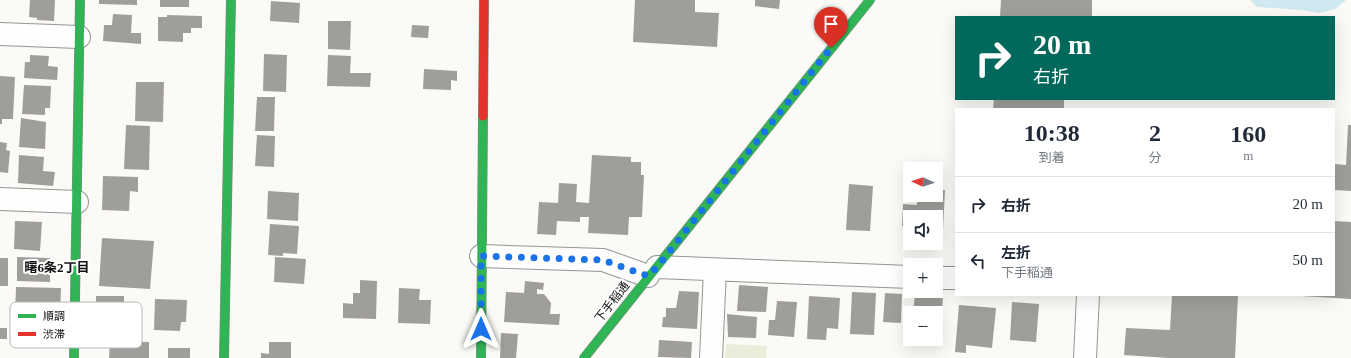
<!DOCTYPE html>
<html lang="ja">
<head>
<meta charset="utf-8">
<style>
  :root { --surface:#fff; --page:#f6f6f7; --text:#1f2937; --muted:#747a83; --line:#e0e1e3 }
  body { margin:0; font-family:"Times New Roman","Noto Sans JP",serif; background:var(--page); color:var(--text); height:100vh; display:flex; flex-direction:column; font-size:15px; white-space:nowrap }
  * { box-sizing:border-box; margin:0 }
  p { font-size:13px; color:var(--muted) }
  .icon { flex:none; width:22px; height:22px; fill:none; stroke:currentColor; stroke-width:2; stroke-linecap:round; stroke-linejoin:round }
  .map { position:relative; flex:1; overflow:hidden }
  .details { position:absolute; left:955px; top:108px; width:380px; height:188px; display:flex; flex-direction:column; background:var(--surface); border-radius:0px; box-shadow:0 4px 16px #0002 }
  .details>* { flex:none }
  .guide { position:absolute; left:955px; top:16px; width:380px; height:84px; border-radius:0px; box-shadow:0 4px 16px #0002; background:#00695c; color:#fff; overflow:hidden }
  .needle { width:26px; rotate:274deg }
  .buttons { position:absolute; left:903px; top:162px; display:grid; gap:8px }
  .buttons a { display:grid; place-items:center; width:40px; height:40px; border-radius:0px; background:var(--surface); box-shadow:0 4px 16px #0002; font-size:20px }
  .pin { position:absolute; display:grid; place-items:center; width:34px; height:34px; color:#fff; margin:-41px -17px; border-radius:50% 50% 50% 0; rotate:-45deg; box-shadow:0 0 4px #0007 }
  .pin .icon { rotate:45deg }
  .me { position:absolute; width:44px; margin:-22px; rotate:0deg; stroke-linejoin:round; filter:drop-shadow(0 0 3px #0008) }
  .turn { display:flex; align-items:center; gap:14px; height:84px; padding:0 12px; font-size:18px }
  .turn .icon { width:52px; height:52px; stroke-width:2.5 }
  .turn b { display:block; font-size:28px; line-height:34px }
  .eta { display:flex; justify-content:space-evenly; align-items:center; height:68px; text-align:center }
  .eta b { font-size:24px; font-weight:700; line-height:28px }
  ul { padding:0; list-style:none }
  li { display:flex; align-items:center; gap:12px; height:56px; padding:0 12px; border-top:1px solid var(--line) }
  li div { flex:1 }
  li b { display:block; font-size:15px }
  li em { font-style:normal }
  .map>svg:first-child { display:block }
  .green { fill:#e8eed9 }
  .water { fill:#d1e9f1 }
  .building { fill:#a09e9b }
  .lines { fill:none; stroke-linecap:round; stroke-linejoin:round }
  .street-casing { stroke:#969594; stroke-width:24 }
  .fast-casing { stroke:#8d8c8a; stroke-width:10 }
  .jam-casing { stroke:#8d8c8a; stroke-width:10 }
  .street { stroke:#fffefe; stroke-width:22 }
  .fast { stroke:#30b455; stroke-width:9 }
  .jam { stroke:#e5322d; stroke-width:9 }
  .route { stroke:#1a73e8; stroke-width:7; stroke-dasharray:0 12.6 }
  .labels { text-anchor:middle; stroke-width:4; stroke-linejoin:round; paint-order:stroke }
  .street-label { font-size:12px; fill:#101010; stroke:#fff }
  .neighbourhood-label { font-size:13px; font-weight:bold; fill:#101010; stroke:#fff }
  .key { fill:#fff; stroke:#b7b7b7; stroke-width:1 }
  .key-label { font-size:11px; fill:#101010 }
</style>
</head>
<body>
<div class="map">
<svg width="1351" height="358" viewBox="0 0 1351 358">
  <rect width="100%" height="100%" fill="#fcfaf6"/>
  <path class="green" d="M726,344l41,2 -1,12h-41z"/>
  <path class="water" d="M1250,0h96l-11,9 -16,4 -17,-3 -45,-3z"/>
  <path class="building" d="M30,0h25l-1,21 -17,-1v-2l-8,-1z
    M99,0h38v5l-38,-1z
    M160,0h29v7h-29z
    M635,0h60v12l24,1 -2,34 -84,-5z
    M755,0h25l-1,9 -24,-3z
    M1001,0h91v17h-92z
    M271,1l29,2 -1,20 -29,-2z
    M113,14l19,1 -1,18h10v11l-38,-3 1,-16h8z
    M167,15l35,1v12h-11v5h-8v9l-25,-1v-24h9z
    M328,21h23l-1,29 -22,-1z
    M412,25l17,1 -1,12 -17,-1z
    M264,54l23,1 -1,37 -23,-1z
    M30,55l19,1 -1,10 10,1 -1,13 -33,-2 1,-16h5z
    M328,55l23,1 -1,17h21l-1,14 -43,-1z
    M424,69l33,2v10l-6,-1v10l-28,-1z
    M0,76l15,1 -2,42h-11v5h-2z
    M136,82h28l-1,40 -28,-1z
    M24,85l27,1 -1,22h-5v7l-23,-1z
    M257,97h18l-1,34h-19z
    M994,99h70v10h-71z
    M21,118l25,4 -1,27 -26,-2z
    M126,125l24,1 -1,44 -25,-1z
    M1348,125h3v66l-17,-1v-26l12,1z
    M257,135l18,1 -1,31 -19,-1z
    M0,142l7,1 -1,7 4,1 -2,22 -8,-1z
    M19,155l25,2 -1,14 12,1 -2,14 -35,-3z
    M592,155l39,2v5h10v13h3l-2,42h-13l-1,18 -40,-2 1,-16h-9v5l-23,-1 -1,14 -19,-1 2,-32 19,1 1,-20 18,1 -1,18 13,1z
    M103,176l35,1v15l-8,-1 -1,20 -27,-1z
    M849,184l24,2 -3,45 -24,-1z
    M936,190h9l-2,39 -7,-1v-11h-26v10l-8,-1 1,-22 14,1v-10h19z
    M268,191l31,2 -1,28 -31,-2z
    M15,221l27,1 -2,29 -26,-2z
    M1334,221l17,1v77l-50,-3 33,-1z
    M270,224l29,2 -2,28 -14,-1v3l-15,-1z
    M102,238l52,3 -4,48 -51,-3z
    M17,257l33,1v24l-33,-1z
    M275,257l31,2 -2,25 -30,-2z
    M0,258h8v28h-8z
    M360,280l17,1 -1,38 -33,-1v-15l10,1v-11h7z
    M525,281l19,2 -1,7 -6,-1v5h7l7,9 -1,11h10l-1,11 -55,-3 2,-30 18,1z
    M739,285l29,2 -2,25 -29,-1z
    M16,287l45,1 -1,27 -45,-1z
    M399,288l21,1 -1,11h12l-1,24 -32,-1z
    M679,291l20,1 -2,37 -35,-2 1,-10h3v-9h10z
    M852,292l24,1 -2,42 -24,-1z
    M885,293l17,1 -1,29 -18,-1z
    M915,293l28,2 -2,40h-5v-22h-23z
    M1172,295h66l-3,63h-67l-44,-3 2,-27 44,2z
    M96,296h28v34h-16v-12h-12z
    M809,296l31,2 -2,31 -11,-1 -1,12 -19,-1z
    M155,299l32,1 -1,22h-5l-1,9 -26,-1z
    M777,301l20,1 -3,35 -26,-2 1,-15h6z
    M1012,302l27,2 -3,38 -26,-2z
    M959,305l37,3 -4,40 -26,-3v8l-11,-1z
    M727,314l30,3 -1,21 -28,-1z
    M0,328h7v11h-7z
    M501,333l17,1 -2,24h-16z
    M659,340l33,2 -1,16 -33,-1z
    M110,341l39,1v16h-40z
    M269,342h22v16h-30v-5l8,1z
    M168,348h22v10h-22z"/>
  <g class="lines">
    <g class="street-casing">
      <path id="street" d="M0,34l79,3
        M0,199l77,3
        M481,256l122,4 45,16
        M657,267l253,10
        M936,278h20
        M711,358l4,-88
        M1085,358l3,-63"/>
    </g>
    <g class="fast-casing">
      <path id="fast" d="M74,358l6,-358
        M224,358l7,-358
        M481,358l2,-242
        M584,358l286,-358"/>
    </g>
    <g class="jam-casing">
      <path id="jam" d="M483,116l1,-116"/>
    </g>
    <use href="#street" class="street"/>
    <use href="#fast" class="fast"/>
    <use href="#jam" class="jam"/>
  </g>
  <g class="lines">
    <path class="route" d="M481,329v-73l122,4 45,16 9,-9 174,-219"/>
  </g>
  <g class="labels">
    <g class="street-label">
      <text transform="translate(612 302) rotate(-52)" y="4">下手稲通</text>
    </g>
    <g class="neighbourhood-label">
      <text x="57" y="272">曙6条2丁目</text>
    </g>
  </g>
  <rect x="10" y="302" width="132" height="46" rx="6" class="key"/>
  <rect x="18" y="314" width="18" height="4" fill="#30b455"/>
  <rect x="18" y="332" width="18" height="4" fill="#e5322d"/>
  <g class="key-label">
    <text x="43" y="320">順調</text>
    <text x="43" y="338">渋滞</text>
  </g>
</svg>
<div class="buttons">
<a><svg class="needle" viewBox="-14 -14 28 28"><path d="M0-13l5 13h-10z" fill="#e53935"/><path d="M0 13l5-13h-10z" fill="#747a83"/></svg></a>
<a><svg class="icon" aria-label="sound" viewBox="0 0 24 24"><path d="M4 9h4l5-4v14l-5-4H4zM17 9q2 3 0 6"/></svg></a>
<a>+</a>
<a>−</a>
</div>
<div class="pin" style="left:831px;top:48px;background:#d93025"><svg class="icon" aria-label="arrive" viewBox="0 0 24 24"><path d="M6 21V4h12l-3 4 3 4H6"/></svg></div>
<svg class="me" style="left:481px;top:329px" viewBox="-20 -20 40 40"><path d="M0-17L14 15 0 8-14 15z" fill="#1a73e8" stroke="#fff" stroke-width="4"/></svg>
<div class="guide">
<div class="turn"><svg class="icon" aria-label="right" viewBox="0 0 24 24"><path d="M7 20v-9h11M14 6l5 5-5 5"/></svg><div><b>20 m</b>右折</div></div>
</div>
<section class="details">
<div class="eta">
<div><b>10:38</b><p>到着</p></div>
<div><b>2</b><p>分</p></div>
<div><b>160</b><p>m</p></div>
</div>
<ul>
<li><svg class="icon" aria-label="right" viewBox="0 0 24 24"><path d="M7 20v-9h11M14 6l5 5-5 5"/></svg><div><b>右折</b></div><em>20 m</em></li>
<li><svg class="icon" aria-label="left" viewBox="0 0 24 24"><path d="M17 20v-9H6M10 6l-5 5 5 5"/></svg><div><b>左折</b><p>下手稲通</p></div><em>50 m</em></li>
</ul>
</section>
</div>
</body>
</html>
